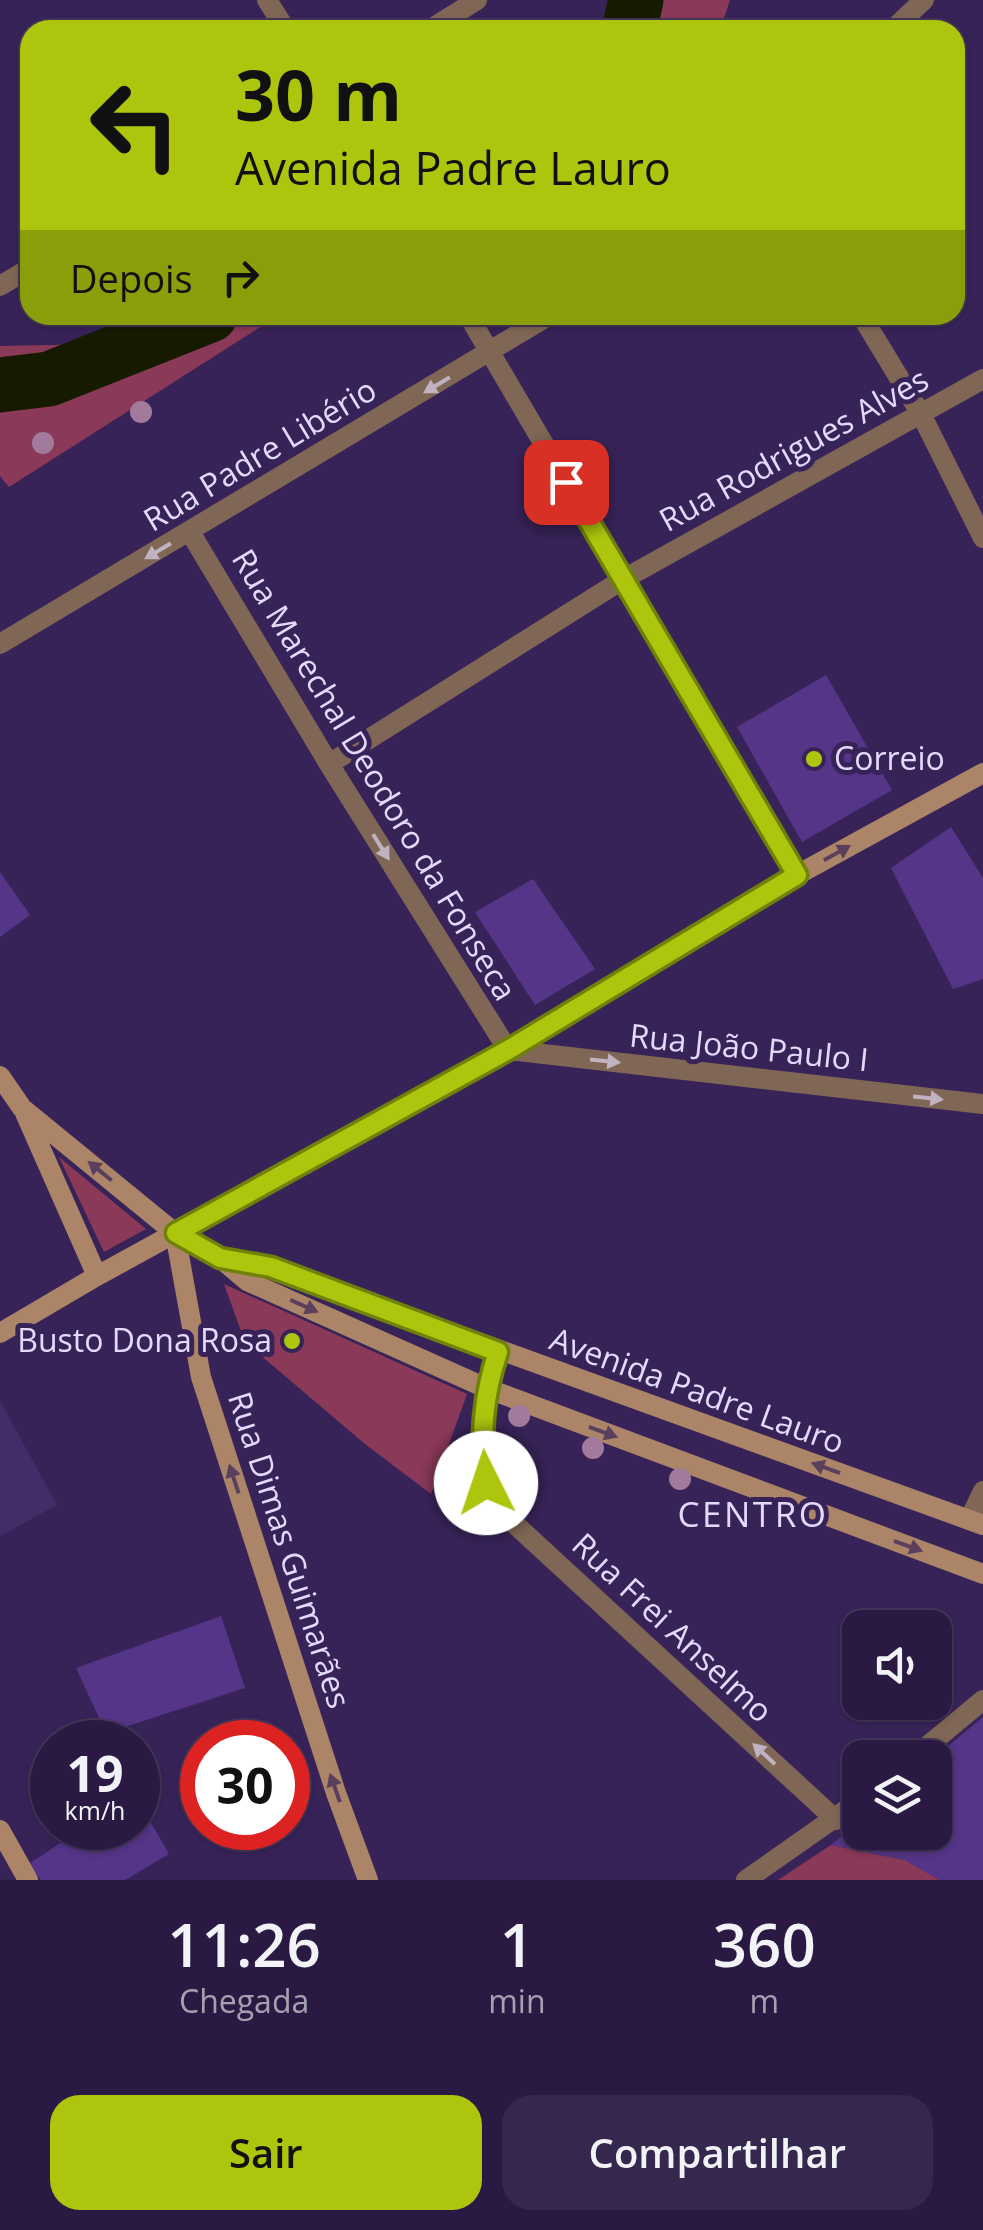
<!DOCTYPE html>
<html lang="pt">
<head>
<meta charset="utf-8">
<style>
  :root { --surface:#2a1a43; --page:#36274e; --text:#f1f3f6; --muted:#a5a1b2; --line:#46385c; --accent:#adc60d }
  body { margin:0; font-family:"Open Sans",sans-serif; background:var(--page); color:var(--text); height:100vh; display:flex; flex-direction:column; font-size:38px; white-space:nowrap }
  * { box-sizing:border-box; margin:0 }
  p { font-size:32px; color:var(--muted) }
  .icon { flex:none; width:55px; height:55px; fill:none; stroke:currentColor; stroke-width:2; stroke-linecap:round; stroke-linejoin:round }
  .map { position:relative; height:1880px; overflow:hidden }
  .sheet { display:flex; flex-direction:column; background:var(--surface); flex:1 }
  .sheet>* { flex:none }
  .hud { position:absolute; left:20px; top:20px; width:945px; height:305px; border-radius:30px; box-shadow:0 2px 8px #0004,0 0 0 2px var(--line); background:#adc60d; color:#111; overflow:hidden }
  .tools { position:absolute; left:842px; top:1610px; display:grid; gap:20px }
  .tools a { display:grid; place-items:center; width:110px; height:110px; border-radius:20px; background:var(--surface); box-shadow:0 2px 8px #0004,0 0 0 2px var(--line); font-size:50px }
  .speed { position:absolute; left:30px; top:1720px; display:flex; gap:20px; font-size:50px; font-weight:700; text-align:center }
  .speed>* { display:grid; place-content:center; width:130px; height:130px; border-radius:50%; background:var(--surface); box-shadow:0 2px 8px #0004,0 0 0 2px var(--line); line-height:1 }
  .speed small { font-size:25px; font-weight:400 }
  .speed .limit { border:15px solid #d22; background:#fff; color:#111 }
  .pin { position:absolute; display:grid; place-items:center; width:85px; height:85px; color:#fff; margin:-42px; border-radius:20px; box-shadow:0 5px 15px #0006 }
  .me { position:absolute; width:110px; margin:-55px; rotate:356deg; stroke-linejoin:round; filter:drop-shadow(0 0 8px #0008) }
  .turn { display:flex; align-items:center; gap:35px; height:210px; padding:0 50px; font-size:45px }
  .turn .icon { width:130px; height:130px; stroke-width:2.5 }
  .turn b { display:block; font-size:70px; line-height:85px }
  .then { display:flex; align-items:center; height:95px; padding:0 50px; background:#0003; gap:20px; font-size:38px }
  .eta { display:flex; justify-content:space-evenly; align-items:center; height:170px; text-align:center }
  .eta b { font-size:60px; font-weight:600; line-height:70px }
  .primary-button { display:flex; gap:20px; margin-top:auto; padding:20px 50px }
  .primary-button a { flex:1; height:115px; border-radius:30px; background:var(--accent); color:#111; font-size:40px; font-weight:600; line-height:115px; text-align:center }
  .primary-button a+a { background:var(--page); color:var(--text) }
  .map>svg:first-child { display:block }
  .built { fill:#432d68 }
  .green { fill:#8b3959 }
  .lines { fill:none; stroke-linecap:round; stroke-linejoin:round }
  .river { stroke:#161b00; stroke-width:55 }
  .building { fill:#553588 }
  .street { stroke:#806755; stroke-width:20 }
  .secondary { stroke:#ac8568; stroke-width:20 }
  .tree { fill:#a27b9c }
  .oneway { fill:#c0b2c1 }
  .oneway2 { fill:#5b405e }
  .route-casing { stroke:#708108; stroke-width:25 }
  .route { stroke:#adc60d; stroke-width:18 }
  .poi-dot { fill:#adc60d; stroke:#382359; stroke-width:4 }
  .labels { text-anchor:middle; stroke-width:10; stroke-linejoin:round; paint-order:stroke }
  .street-label { font-size:32px; fill:#e3dafb; stroke:#382359 }
  .poi-label { font-size:32px; fill:#e3dafb; stroke:#382359; text-anchor:start }
  .neighbourhood-label { font-size:35px; letter-spacing:2.5px; fill:#e3dafb; stroke:#382359 }
</style>
</head>
<body>
<div class="map">
<svg width="983" height="1880" viewBox="0 0 983 1880">
  <rect width="100%" height="100%" fill="#382359"/>
  <path class="built" d="M0,1401l57,104 -57,31z"/>
  <path class="green" d="M621,0h109l-10,30h-106z
    M163,315h116l-270,172 -9,-11v-130l104,-2z
    M59,1157l87,72 -42,23z
    M224,1284l243,110 -36,100 -66,-50 -120,-102z
    M831,1845l74,15 35,20h-162z"/>
  <g class="lines">
    <path class="river" d="M629,30l7,-30
      M0,385l49,-6 161,-64"/>
  </g>
  <path class="building" d="M826,675l66,115 -90,52 -65,-115z
    M951,827l32,51v101l-30,10 -62,-121z
    M0,872l30,43 -30,22z
    M533,879l62,90 -60,36 -60,-93z
    M221,1616l24,72 -139,45 -30,-65z
    M983,1717v163h-43l-35,-20 -74,-15 29,-24v11h75v-75z
    M138,1800l31,54 -44,26h-84l-12,-16 54,-36h55z"/>
  <g class="lines">
    <path class="street" d="M267,0l19,30
      M429,30l48,-30
      M892,30l32,-30
      M0,286l30,-18
      M468,315l329,560
      M861,315l60,99 62,124
      M190,532l139,232 179,286 475,54
      M0,644l550,-329
      M329,764l293,-184 361,-201
      M498,1352c-13,38 -25,88 -13,129 4,12 14,24 21,35l330,304
      M969,1520l14,-29
      M913,1758l70,-58
      M746,1880l114,-80"/>
    <path class="secondary" d="M0,1076l22,32 153,125 45,25 27,23 239,107 497,186
      M25,1113l72,163
      M175,1233l26,144 135,416 32,87
      M220,1258l51,9 712,258
      M0,1333l97,-57 411,-226 289,-175 186,-102
      M0,1830l28,50"/>
  </g>
  <g class="tree">
    <circle cx="141" cy="412" r="11"/>
    <circle cx="43" cy="443" r="11"/>
    <circle cx="519" cy="1416" r="11"/>
    <circle cx="593" cy="1448" r="11"/>
    <circle cx="680" cy="1479" r="11"/>
  </g>
  <defs><path id="oneway-solid" d="M-6-.8H1V-3.2L6.5 0L1 3.2V.8H-6Z" transform="scale(2.5)"/></defs>
  <g class="oneway">
    <use href="#oneway-solid" transform="translate(437 385) rotate(149)"/>
    <use href="#oneway-solid" transform="translate(158 551) rotate(149)"/>
    <use href="#oneway-solid" transform="translate(381 847) rotate(58)"/>
    <use href="#oneway-solid" transform="translate(605 1061) rotate(6)"/>
    <use href="#oneway-solid" transform="translate(928 1098) rotate(6)"/>
    <use href="#oneway-solid" transform="translate(764 1754) rotate(-137)"/>
  </g>
  <g class="oneway2">
    <use href="#oneway-solid" transform="translate(837 853) rotate(-29)"/>
    <use href="#oneway-solid" transform="translate(100 1171) rotate(-141)"/>
    <use href="#oneway-solid" transform="translate(304 1306) rotate(24)"/>
    <use href="#oneway-solid" transform="translate(603 1432) rotate(20)"/>
    <use href="#oneway-solid" transform="translate(826 1468) rotate(-160)"/>
    <use href="#oneway-solid" transform="translate(234 1479) rotate(-108)"/>
    <use href="#oneway-solid" transform="translate(908 1546) rotate(20)"/>
    <use href="#oneway-solid" transform="translate(335 1788) rotate(-109)"/>
  </g>
  <g class="lines">
    <g class="route-casing">
      <path id="route" d="M486,1483c-6,-46 -3,-87 12,-131l-227,-85 -51,-9 -44,-25 332,-183 289,-175 -231,-393"/>
    </g>
    <use href="#route" class="route"/>
  </g>
  <g class="poi-dot">
    <circle cx="814" cy="759" r="10"/>
    <circle cx="292" cy="1341" r="10"/>
  </g>
  <g class="labels">
    <g class="street-label">
      <text transform="translate(794 450) rotate(-29)" y="11">Rua Rodrigues Alves</text>
      <text transform="translate(260 455) rotate(-31)" y="11">Rua Padre Libério</text>
      <text transform="translate(374 775) rotate(59)" y="11">Rua Marechal Deodoro da Fonseca</text>
      <text transform="translate(749 1048) rotate(6)" y="11">Rua João Paulo I</text>
      <text transform="translate(697 1391) rotate(20)" y="11">Avenida Padre Lauro</text>
      <text transform="translate(289 1550) rotate(72)" y="11">Rua Dimas Guimarães</text>
      <text transform="translate(672 1628) rotate(43)" y="11">Rua Frei Anselmo</text>
    </g>
    <g class="poi-label">
      <text x="834" y="770">Correio</text>
      <text x="272" y="1352" text-anchor="end">Busto Dona Rosa</text>
    </g>
    <g class="neighbourhood-label">
      <text x="753" y="1527">CENTRO</text>
    </g>
  </g>
</svg>
<div class="tools">
<a><svg class="icon" aria-label="sound" viewBox="0 0 24 24"><path d="M4 9h4l5-4v14l-5-4H4zM17 9q2 3 0 6"/></svg></a>
<a><svg class="icon" aria-label="layers" viewBox="0 0 24 24"><path d="M12 4l9 5-9 5-9-5zM3 14l9 5 9-5"/></svg></a>
</div>
<div class="speed"><div>19<small>km/h</small></div><div class="limit">30</div></div>
<div class="pin" style="left:566px;top:482px;background:#d93025"><svg class="icon" aria-label="arrive" viewBox="0 0 24 24"><path d="M6 21V4h12l-3 4 3 4H6"/></svg></div>
<svg class="me" style="left:486px;top:1483px" viewBox="-20 -20 40 40"><circle r="19" fill="#fff"/><path d="M0-13L10 11 0 6-10 11z" fill="#adc60d"/></svg>
<div class="hud">
<div class="turn"><svg class="icon" aria-label="left" viewBox="0 0 24 24"><path d="M17 20v-9H6M10 6l-5 5 5 5"/></svg><div><b>30 m</b>Avenida Padre Lauro</div></div>
<div class="then">Depois<svg class="icon" aria-label="right" viewBox="0 0 24 24"><path d="M7 20v-9h11M14 6l5 5-5 5"/></svg></div>
</div>
</div>
<section class="sheet">
<div class="eta">
<div><b>11:26</b><p>Chegada</p></div>
<div><b>1</b><p>min</p></div>
<div><b>360</b><p>m</p></div>
</div>
<div class="primary-button"><a>Sair</a><a>Compartilhar</a></div>
</section>
</body>
</html>
